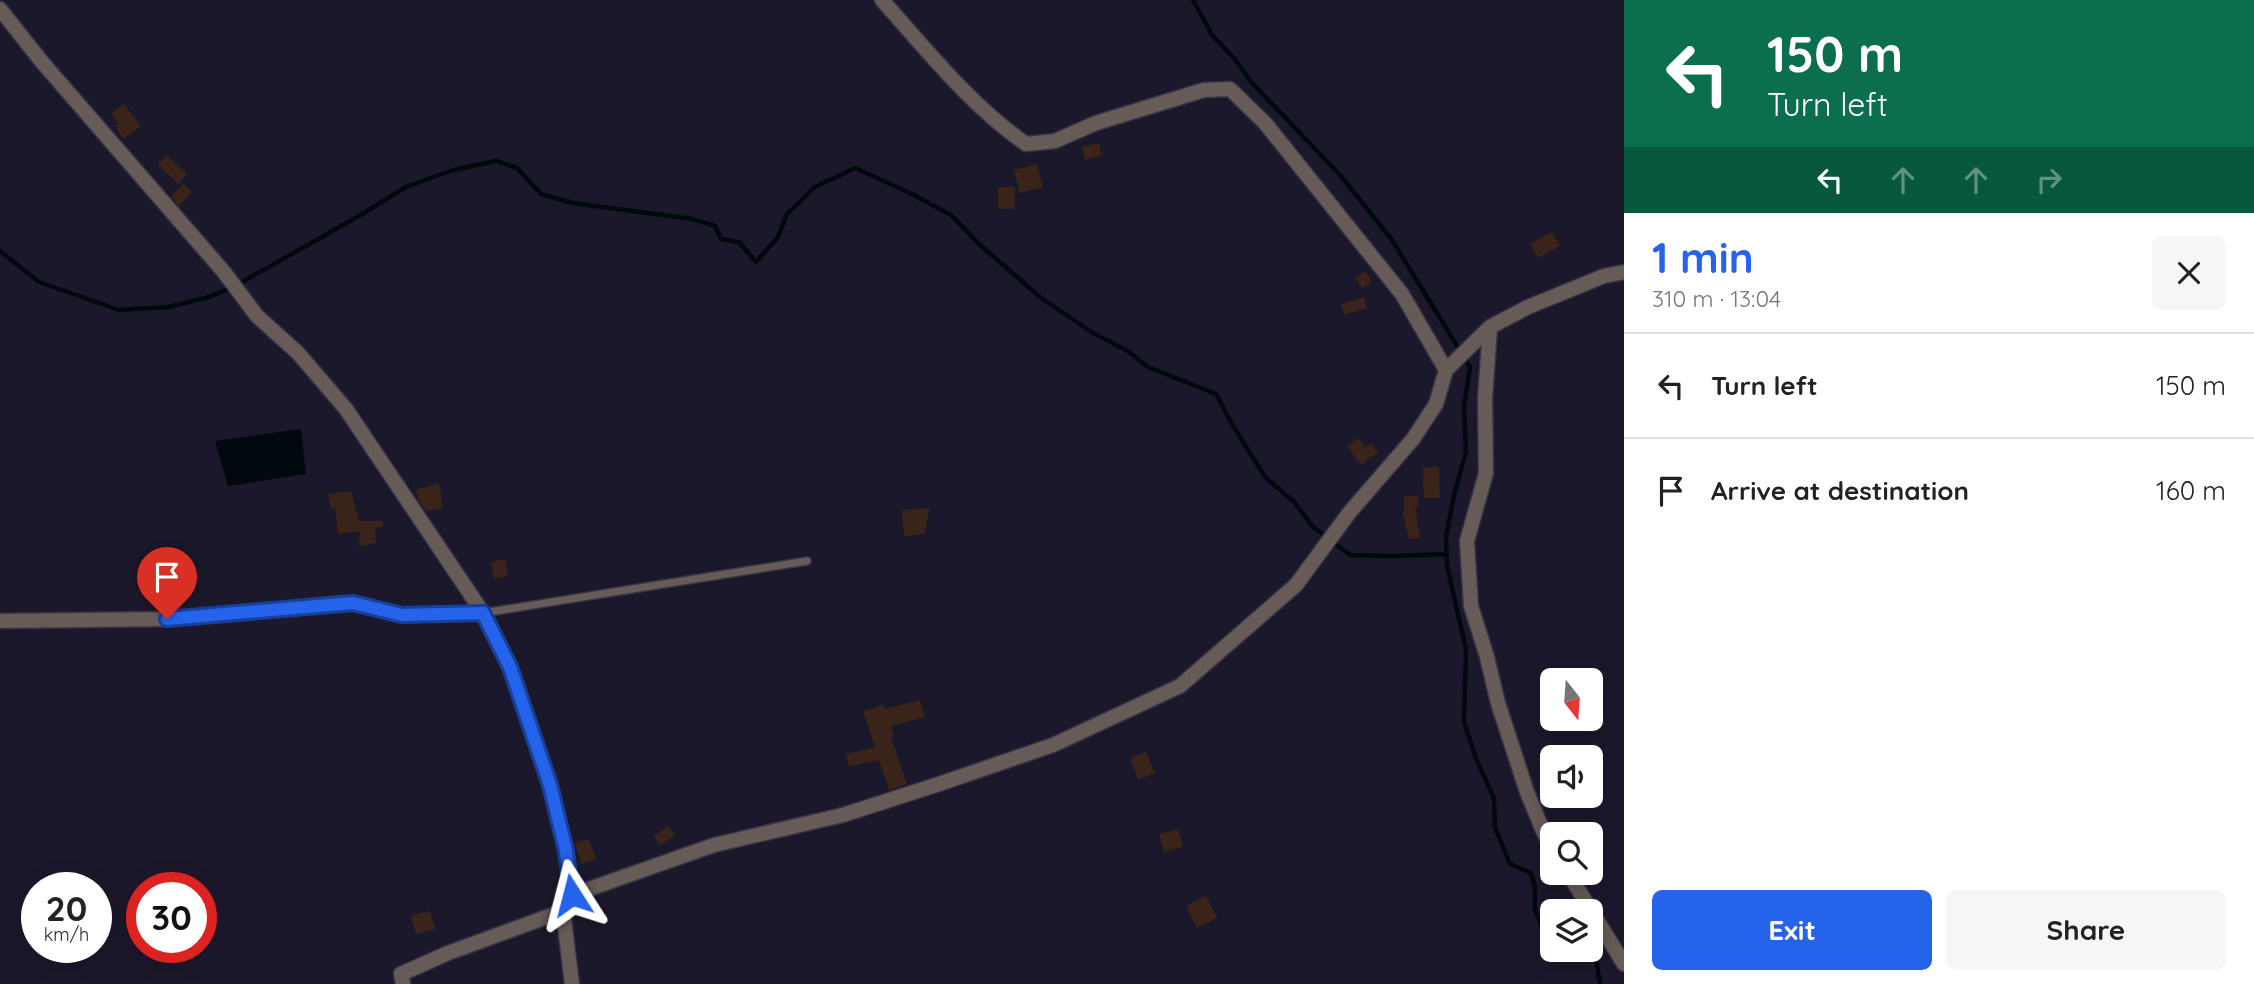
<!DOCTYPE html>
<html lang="en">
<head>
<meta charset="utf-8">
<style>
  :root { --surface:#fff; --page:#f6f6f6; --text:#222; --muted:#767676; --line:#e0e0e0; --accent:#2563eb }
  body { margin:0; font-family:Quicksand,sans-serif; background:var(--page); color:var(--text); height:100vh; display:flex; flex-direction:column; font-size:26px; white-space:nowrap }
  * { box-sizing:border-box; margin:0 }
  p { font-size:23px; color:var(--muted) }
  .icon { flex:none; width:38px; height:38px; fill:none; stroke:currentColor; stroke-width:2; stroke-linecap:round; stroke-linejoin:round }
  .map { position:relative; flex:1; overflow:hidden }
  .sheet { display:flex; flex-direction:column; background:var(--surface); width:630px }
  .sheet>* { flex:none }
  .guide { background:#0b6e4f; color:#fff; overflow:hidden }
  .needle { width:46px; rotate:163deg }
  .controls { position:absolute; left:1540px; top:668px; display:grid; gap:14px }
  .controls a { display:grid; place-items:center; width:63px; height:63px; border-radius:10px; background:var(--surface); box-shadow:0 4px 18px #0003; font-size:35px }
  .speed { position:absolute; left:21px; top:872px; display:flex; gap:14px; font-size:35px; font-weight:700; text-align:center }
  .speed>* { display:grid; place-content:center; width:91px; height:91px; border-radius:50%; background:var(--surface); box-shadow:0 4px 18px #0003; line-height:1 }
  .speed small { font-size:18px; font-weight:400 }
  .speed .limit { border:10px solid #d22; background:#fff; color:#111 }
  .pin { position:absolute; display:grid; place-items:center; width:60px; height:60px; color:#fff; margin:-72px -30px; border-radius:50% 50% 50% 0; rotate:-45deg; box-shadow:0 0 7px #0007 }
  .pin .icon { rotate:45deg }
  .me { position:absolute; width:77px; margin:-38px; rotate:351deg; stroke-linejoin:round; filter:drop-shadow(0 0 5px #0008) }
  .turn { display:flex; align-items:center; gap:24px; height:147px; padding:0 28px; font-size:32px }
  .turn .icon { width:91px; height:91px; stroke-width:2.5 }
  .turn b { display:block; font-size:49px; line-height:60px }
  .lanes { display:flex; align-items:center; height:66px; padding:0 28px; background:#0003; justify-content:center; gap:35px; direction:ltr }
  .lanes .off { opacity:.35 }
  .round { display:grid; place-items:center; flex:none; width:74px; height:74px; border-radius:10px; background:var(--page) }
  .head { display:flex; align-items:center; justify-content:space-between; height:119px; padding:0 28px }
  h1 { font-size:42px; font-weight:700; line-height:52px; color:var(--accent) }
  .cta { display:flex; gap:14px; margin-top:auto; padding:14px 28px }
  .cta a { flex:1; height:80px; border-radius:10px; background:var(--accent); color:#fff; font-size:28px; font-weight:700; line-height:80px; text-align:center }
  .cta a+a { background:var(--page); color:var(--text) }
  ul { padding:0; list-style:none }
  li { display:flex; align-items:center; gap:21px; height:105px; padding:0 28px; border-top:2px solid var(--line) }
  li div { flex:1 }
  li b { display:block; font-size:26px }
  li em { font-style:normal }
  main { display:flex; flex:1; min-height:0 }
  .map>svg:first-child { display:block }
  .water { fill:#00090d }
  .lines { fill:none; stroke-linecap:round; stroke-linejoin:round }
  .stream { stroke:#00090d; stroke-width:4.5 }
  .building { fill:#3a241a }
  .service-casing { stroke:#363345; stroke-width:10 }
  .minor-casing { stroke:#363345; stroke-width:17 }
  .service { stroke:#665b56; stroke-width:7 }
  .minor { stroke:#665b56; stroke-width:14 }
  .route-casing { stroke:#184099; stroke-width:18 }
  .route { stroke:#2563eb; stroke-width:12 }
</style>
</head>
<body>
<main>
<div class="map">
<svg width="1624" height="984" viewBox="0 0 1624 984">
  <rect width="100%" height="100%" fill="#1c182b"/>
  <path class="water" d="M301,429l5,45 -78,12 -13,-45z"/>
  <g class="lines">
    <path class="stream" d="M1193,0l19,35 22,23 19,26 88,92 51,64 78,127 -6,40 2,45 -12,43 -8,42 1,29 19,83 -2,73 13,39 17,37 1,29 15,37 21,9 4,14v23l9,20 8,-1
      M0,251l39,31 80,28 49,-3 41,-10 26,-11 124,-70 47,-29 47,-17 43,-9 21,7 24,26 32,9 119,16 23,7 6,13 18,3 17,20 22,-25 9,-23 28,-27 40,-19 55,25 41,22 27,28 62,54 53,36 35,18 20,16 68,27 16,30 33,53 29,25 19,25 37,28 42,1 54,-2
      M1590,950l7,14 3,20"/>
  </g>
  <path class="building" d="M124,104l17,22 -17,13 -9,-13 4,-2 -8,-11z
    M1099,143l3,12 -17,5 -3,-13z
    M167,155l20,19 -9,10 -20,-19z
    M1037,164l6,23 -23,6 -6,-23z
    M183,184l9,8 -13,14 -8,-10z
    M998,187h17v22h-17z
    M1552,232l8,14 -22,12 -8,-14z
    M1365,271l7,11 -10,6 -7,-11z
    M1364,297l3,11 -23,7 -3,-11z
    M1358,438l8,10 5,-5 7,9 -17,13 -14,-19z
    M1439,467l1,31h-16l-1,-30z
    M439,483l4,25 -17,3 -7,-11 -3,-10z
    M351,491l8,30h24v6l-8,1 1,15 -17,4 1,-16 -22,3 -3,-26 -4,1 -3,-15z
    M1418,495l1,12h-4l5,31 -11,1 -7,-28 3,-1 -1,-13z
    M930,508l-6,26 -20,2 -2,-26z
    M505,559l3,17 -14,3 -3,-17z
    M920,700l5,17 -34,9 3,10 -3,1 16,47 -18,6 -10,-30 -30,7 -3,-13 29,-7 -12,-36 20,-6 2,4z
    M1146,752l9,21 -17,7 -8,-22z
    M668,826l7,9 -15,10 -6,-9z
    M1178,829l5,18 -19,5 -5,-18z
    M589,839l7,20 -15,5 -6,-21z
    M1206,896l11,22 -20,10 -11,-22z
    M430,911l5,18 -19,5 -5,-18z"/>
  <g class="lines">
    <g class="service-casing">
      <path id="service" d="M483,613l324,-52"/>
    </g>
    <g class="minor-casing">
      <path id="minor" d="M882,0c45,50 88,105 144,144l29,-3 41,-18 108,-33 26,-1 35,34 137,171 44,76
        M0,9l42,53 182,210 33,44 41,37 48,56 137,204 27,54 40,118 16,66 6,44 -9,16 9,73
        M1490,327l-5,72 1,74 -19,68 4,65 16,51 11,46 29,89 17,41 8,13
        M0,621l167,-2 186,-16 49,12 81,-2
        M1568,873l56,91
        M572,895l142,-50 129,-30 96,-31 114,-39 127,-59 116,-101 53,-72 64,-74 23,-35 10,-34 44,-43 38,-20 76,-31 20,-4
        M403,984l-2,-10 47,-21 115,-42"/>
    </g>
    <use href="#service" class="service"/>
    <use href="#minor" class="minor"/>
  </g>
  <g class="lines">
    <g class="route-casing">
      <path id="route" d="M167,619l186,-16 49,12 81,-2 27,54 40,118 16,66 6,44"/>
    </g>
    <use href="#route" class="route"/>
  </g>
</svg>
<div class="controls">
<a><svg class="needle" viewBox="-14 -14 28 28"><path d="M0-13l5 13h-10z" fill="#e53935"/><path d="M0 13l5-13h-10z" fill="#767676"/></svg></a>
<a><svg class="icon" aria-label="sound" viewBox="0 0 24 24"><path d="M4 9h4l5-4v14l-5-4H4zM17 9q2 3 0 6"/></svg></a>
<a><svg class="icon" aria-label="search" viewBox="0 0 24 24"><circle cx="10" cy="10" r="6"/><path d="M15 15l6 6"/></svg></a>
<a><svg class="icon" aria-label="layers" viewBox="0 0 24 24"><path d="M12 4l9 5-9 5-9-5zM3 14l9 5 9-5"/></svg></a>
</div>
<div class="speed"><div>20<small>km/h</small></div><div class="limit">30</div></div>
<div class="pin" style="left:167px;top:619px;background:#d93025"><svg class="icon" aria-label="arrive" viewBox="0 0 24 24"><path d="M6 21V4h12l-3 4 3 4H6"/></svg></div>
<svg class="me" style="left:572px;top:895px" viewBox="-20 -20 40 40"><path d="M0-17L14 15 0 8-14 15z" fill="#2563eb" stroke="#fff" stroke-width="4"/></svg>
</div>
<section class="sheet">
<div class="guide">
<div class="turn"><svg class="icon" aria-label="left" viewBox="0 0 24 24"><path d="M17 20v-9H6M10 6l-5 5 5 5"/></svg><div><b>150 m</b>Turn left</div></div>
<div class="lanes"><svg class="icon" aria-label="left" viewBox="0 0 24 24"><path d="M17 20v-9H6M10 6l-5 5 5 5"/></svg><svg class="icon off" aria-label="ahead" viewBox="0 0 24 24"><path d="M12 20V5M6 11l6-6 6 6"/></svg><svg class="icon off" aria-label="ahead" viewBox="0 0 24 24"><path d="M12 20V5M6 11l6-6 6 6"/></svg><svg class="icon off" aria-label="right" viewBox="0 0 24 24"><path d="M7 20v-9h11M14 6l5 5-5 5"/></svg></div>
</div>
<div class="head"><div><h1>1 min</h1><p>310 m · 13:04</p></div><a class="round"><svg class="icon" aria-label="close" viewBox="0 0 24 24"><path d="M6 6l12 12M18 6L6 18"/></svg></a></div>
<ul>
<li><svg class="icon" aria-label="left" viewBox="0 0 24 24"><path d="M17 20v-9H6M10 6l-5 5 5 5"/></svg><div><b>Turn left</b></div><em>150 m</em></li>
<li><svg class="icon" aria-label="arrive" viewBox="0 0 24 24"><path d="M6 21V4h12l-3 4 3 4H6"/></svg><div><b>Arrive at destination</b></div><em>160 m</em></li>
</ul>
<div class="cta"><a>Exit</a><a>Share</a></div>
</section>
</main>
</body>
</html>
